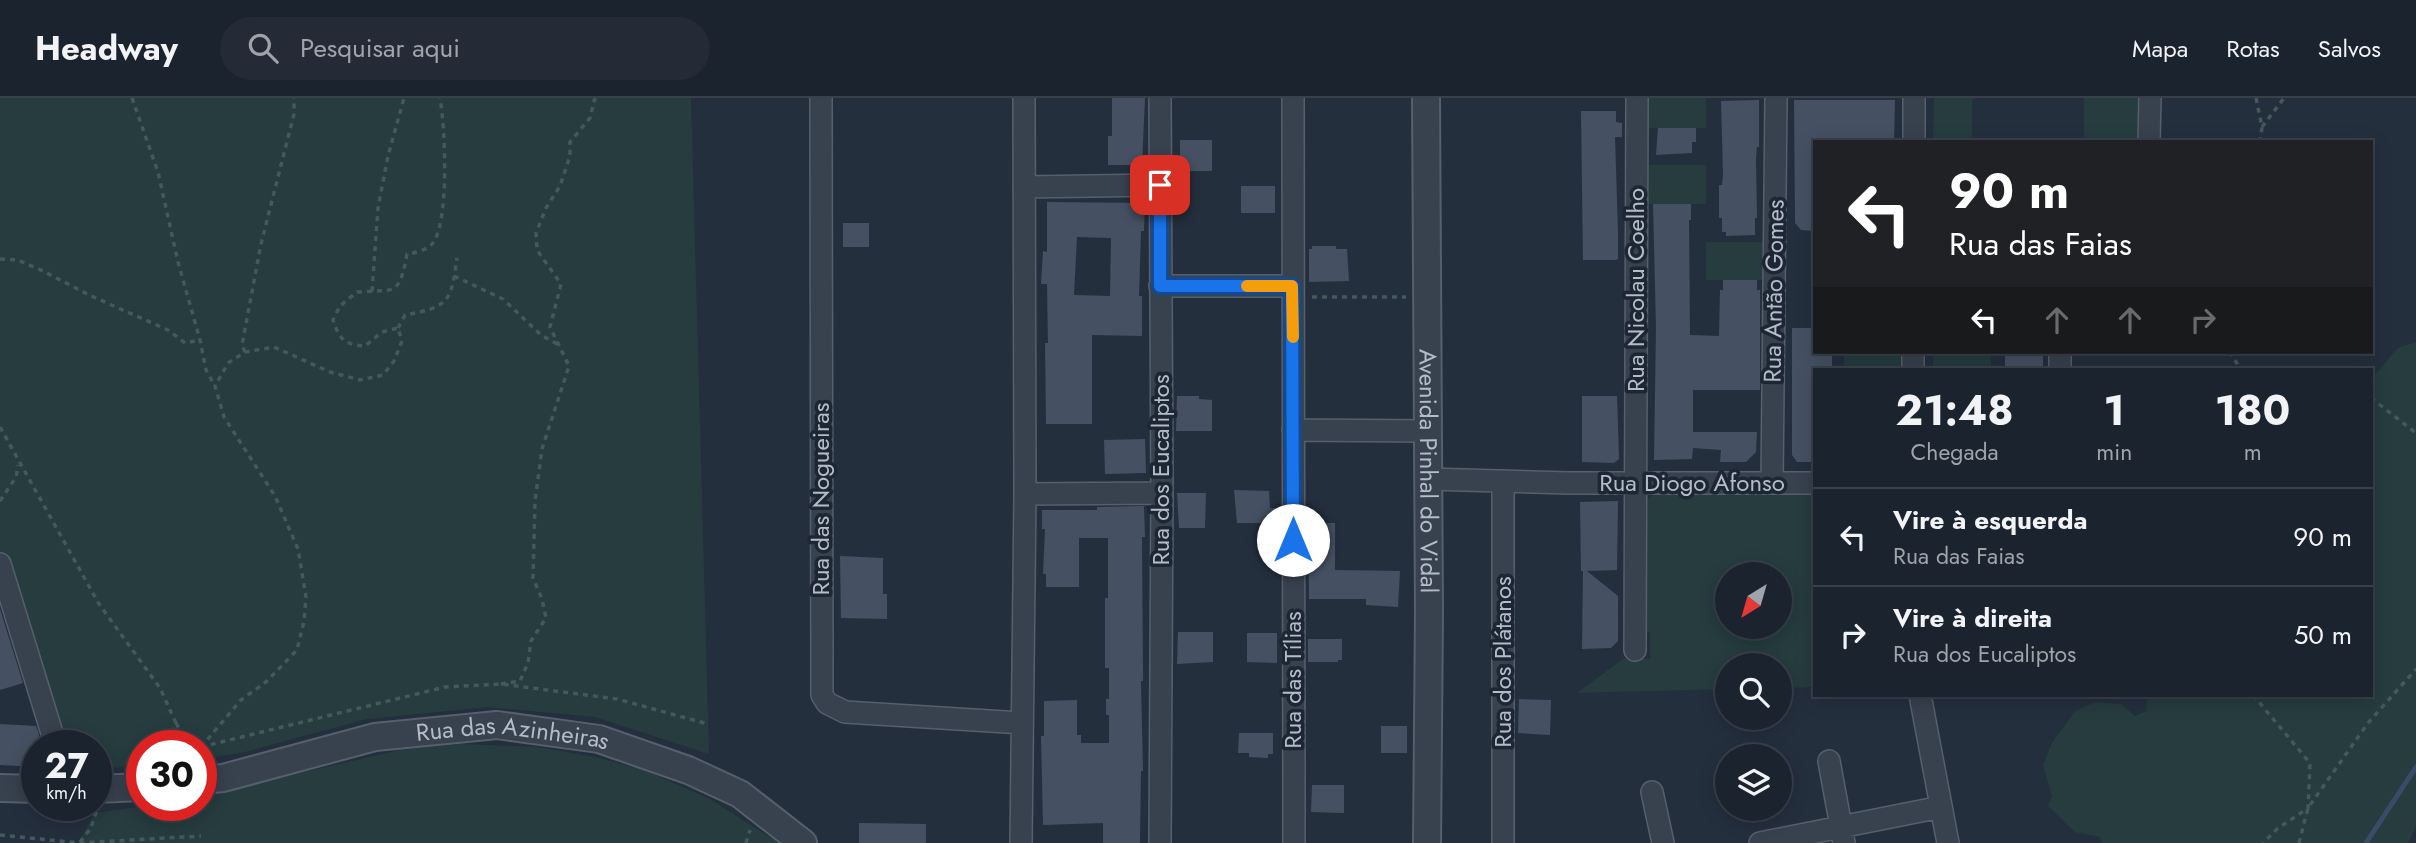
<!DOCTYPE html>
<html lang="pt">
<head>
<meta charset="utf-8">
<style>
  :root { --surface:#1b232e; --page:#242b36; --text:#f1f3f6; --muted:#a0a4aa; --line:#39404a }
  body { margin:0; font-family:Jost,sans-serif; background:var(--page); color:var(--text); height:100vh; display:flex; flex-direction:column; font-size:26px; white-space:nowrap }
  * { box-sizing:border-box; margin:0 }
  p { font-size:23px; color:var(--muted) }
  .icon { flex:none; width:38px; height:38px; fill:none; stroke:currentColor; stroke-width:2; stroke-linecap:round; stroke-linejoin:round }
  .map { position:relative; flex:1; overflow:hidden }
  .panel { position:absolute; left:1813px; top:270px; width:560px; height:329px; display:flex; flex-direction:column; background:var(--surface); border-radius:0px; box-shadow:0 4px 18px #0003,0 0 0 2px var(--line) }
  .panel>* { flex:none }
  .guide { position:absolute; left:1813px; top:42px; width:560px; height:214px; border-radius:0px; box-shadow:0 4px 18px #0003,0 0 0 2px var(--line); background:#202124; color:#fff; overflow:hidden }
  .needle { width:46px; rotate:217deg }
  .controls { position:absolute; left:1715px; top:464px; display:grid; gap:14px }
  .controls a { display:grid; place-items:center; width:77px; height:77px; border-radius:50%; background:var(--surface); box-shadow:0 4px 18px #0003,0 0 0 2px var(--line); font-size:35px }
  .speed { position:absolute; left:21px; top:632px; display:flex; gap:14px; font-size:35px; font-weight:700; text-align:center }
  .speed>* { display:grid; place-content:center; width:91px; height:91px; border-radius:50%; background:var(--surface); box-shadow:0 4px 18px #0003,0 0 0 2px var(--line); line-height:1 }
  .speed small { font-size:18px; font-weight:400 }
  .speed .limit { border:10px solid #d22; background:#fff; color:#111 }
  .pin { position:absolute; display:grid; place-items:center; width:60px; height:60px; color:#fff; margin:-30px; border-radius:14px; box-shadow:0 4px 10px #0006 }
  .me { position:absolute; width:77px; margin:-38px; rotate:0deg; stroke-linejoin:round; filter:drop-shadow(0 0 5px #0008) }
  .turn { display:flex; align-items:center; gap:24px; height:147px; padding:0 21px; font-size:32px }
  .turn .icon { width:91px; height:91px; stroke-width:2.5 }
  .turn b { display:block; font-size:49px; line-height:60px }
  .lanes { display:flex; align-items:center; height:66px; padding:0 21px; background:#0003; justify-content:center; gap:35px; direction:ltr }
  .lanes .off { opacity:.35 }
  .eta { display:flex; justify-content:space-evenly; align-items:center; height:119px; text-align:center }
  .eta b { font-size:42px; font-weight:700; line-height:49px }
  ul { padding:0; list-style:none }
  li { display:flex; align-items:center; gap:21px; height:98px; padding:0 21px; border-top:2px solid var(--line) }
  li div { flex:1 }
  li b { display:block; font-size:26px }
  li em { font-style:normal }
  header { display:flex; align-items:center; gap:42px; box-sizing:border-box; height:98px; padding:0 35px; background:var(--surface); border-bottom:2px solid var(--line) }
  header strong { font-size:33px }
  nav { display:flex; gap:38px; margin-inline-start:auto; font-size:24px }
  .search { width:490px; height:63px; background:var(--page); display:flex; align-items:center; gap:18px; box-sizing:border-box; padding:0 24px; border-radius:38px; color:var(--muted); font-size:26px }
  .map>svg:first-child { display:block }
  .green { fill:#263c3f; fill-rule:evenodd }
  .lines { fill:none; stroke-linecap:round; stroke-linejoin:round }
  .stream { stroke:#394c67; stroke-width:5 }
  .building { fill:#455162; fill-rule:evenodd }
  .minor-casing { stroke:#565f6c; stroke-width:24 }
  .tertiary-casing { stroke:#565f6c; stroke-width:30 }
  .path { stroke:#44595c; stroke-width:3.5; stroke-dasharray:5 5; stroke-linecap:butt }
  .minor { stroke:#38414e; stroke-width:21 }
  .tertiary { stroke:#38414e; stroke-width:26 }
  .route-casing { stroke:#114b97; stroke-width:18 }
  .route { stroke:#1a73e8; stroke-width:12 }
  .slow { stroke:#f59e0b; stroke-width:12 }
  .labels { text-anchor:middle; stroke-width:7; stroke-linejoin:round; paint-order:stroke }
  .street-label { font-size:24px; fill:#b4bcc9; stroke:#1d2633 }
</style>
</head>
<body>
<header>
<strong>Headway</strong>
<div class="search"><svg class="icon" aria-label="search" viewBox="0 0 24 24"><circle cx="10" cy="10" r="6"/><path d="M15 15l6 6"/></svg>Pesquisar aqui</div>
<nav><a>Mapa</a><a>Rotas</a><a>Salvos</a></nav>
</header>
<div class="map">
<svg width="2416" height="745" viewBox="0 0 2416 745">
  <rect width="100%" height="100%" fill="#242f3e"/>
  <path class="green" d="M0,0h691l18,656 -114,-37 -108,-10 -120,12 -122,33 -44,7v-13h-59v21l-46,1v-22l-29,-1 -67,-164z
    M1648,0h58v30h-58z
    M1934,0h42l-4,2v41l-39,-1z
    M2084,0h55v44h-55z
    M1648,67h58v39h-58z
    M1706,144h58v38h-58z
    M2416,244v485l-8,16h-306l-2,-6 -25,-5 -27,-26 4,-10 -9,-31 9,-22 23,-32 20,-9 26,2 14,12 11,-5 2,-16h223v-316l27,-31z
    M1933,254h58v17h-58z
    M1844,258h57v13h-57z
    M1658,395l157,1v193l-35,1v-23h-53v24l-150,4 46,-34h27v-27l-8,-1 2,-125 6,-9zM1727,476h53v52h-53z
    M459,646l79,3 57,10 49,13 66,29 69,44h-701l17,-30 57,-8h49v-9l199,-46z"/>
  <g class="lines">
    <path class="stream" d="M2366,745l50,-76"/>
  </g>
  <path class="building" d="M1112,0h33l-3,67h-34v-29h4z
    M1759,2v47h-2l-1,11 1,60h-2v17l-29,1v-4h-4v-14h-3v-33h3l1,-10 -2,-74z
    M1794,2h101l-1,42h-33v-3l-46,3v89l-14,-1 -6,-7z
    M1581,13h35v11l6,1v14h-7l3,96v26l-2,1h-33z
    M1658,30h38v14h-4v11l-36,2z
    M1180,42h32v31h-32z
    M1241,88h34v27h-34z
    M1047,104l98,1 -1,28h-3l-2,65h3v40l-50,-1v89h-46l-1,-81h3l-1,-59h-6l2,-33 4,1zM1077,139l34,1 -1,58 -36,-1z
    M1653,106h38v16h-2l1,115 29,1 1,-46h3v-10h34v10h3v100h-67v42h64l-1,20 -10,10h-26l1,-12 -28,-2 -1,11 -38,1 2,-133z
    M843,125h26v24h-26z
    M1312,148h24v3h11l2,32 -40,1v-33h3z
    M1792,230h23v24h17v17h-17l-2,93h-16l-5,-7z
    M2005,254h38v17h-38z
    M1177,298h22v3l13,1v31h-36z
    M1582,298h35l2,63 -5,4 -32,-1z
    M1145,341l1,34 -41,1 -1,-34z
    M1234,392l35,1 1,17h6v15h-39z
    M1177,395h29l-1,35h-26z
    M1618,403l-1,69 -30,1 31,25v45l-7,7 -29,1 1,-78h-2l-1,-69z
    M1144,408l1,31h-3l1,144h-2l2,90h-2l-1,72h-37v-20l-60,2 -2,-89h3v-35l33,-1v35h4v8h28v-28h-3v-16h3v-31h-4v-70h3v-60h-29v49h-33v-13h-3l2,-45h-3v-19h55v-3z
    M1315,425h20v47l65,1 -2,36 -32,-2v-6h-57l-1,-66h6z
    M840,458l43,2v36h4v25l-46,-1z
    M0,511l23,74 -23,7z
    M1178,534h35v30l-36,2z
    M1247,535h30v30l-30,-1z
    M1308,541h34v21h-4v2h-30z
    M1519,601l32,1 -1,35 -32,-2z
    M0,626l36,2 3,8 -2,33 -37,-2z
    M1381,628h26v27h-26z
    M1239,635h34v21h-5v4l-19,-1v-4h-11z
    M1312,687h32v28l-33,-1z
    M859,725l67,1v19h-67z"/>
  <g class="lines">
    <g class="minor-casing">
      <path id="minor" d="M821,0l1,597 5,8 18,9 176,11
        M1293,0l1,745
        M1914,0v44
        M2149,44l1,-44
        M1024,89l136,-2
        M1160,188h132
        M2060,254v17
        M1913,271v-17
        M1293,332l135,1
        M1428,381l142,4h245
        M1772,385l4,-385
        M1025,396l137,-1
        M0,466l56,182
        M1635,552l2,-552
        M1920,597l28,148
        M1829,663l15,82
        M1652,694l11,51
        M1021,745l4,-349 -1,-396
        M1160,745l2,-350 -2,-395
        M1503,745v-362
        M1760,745l181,-36"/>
    </g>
    <g class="tertiary-casing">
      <g id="tertiary">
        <path id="s1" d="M1426,0l3,515 -2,230"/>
        <path id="s2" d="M201,682l22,-2 152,-41 122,-12 102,14 89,31 52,24 63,49"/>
        <path d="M0,690l37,1"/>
        <path d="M96,691l46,-2"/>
      </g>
    </g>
    <path class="path" d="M132,0l26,74 20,90 22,78 6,30 9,16
      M2256,0l6,29 -2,15
      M2262,29l22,-29
      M0,161l18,1 25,11 46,24 79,35 17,13 15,-3
      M454,178l49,23 38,36 16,9
      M372,193l6,-83 10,-52 16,-58
      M1312,199h94
      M398,230l7,-13c46,-8 46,-15 52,-57
      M245,254l-3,-7 19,-101 33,-130v-16
      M2229,254l12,17
      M2371,300l45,35
      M0,329l99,177 61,84 16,35 -5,18 -5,5
      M2371,370v5
      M0,403l16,-24 2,-12
      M501,586l19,-3 8,-18 3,-22 15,-23 -4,-19 -9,-21 2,-77 7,-52 27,-83 -19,-39 11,-43 -24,-34 -1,-17 10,-25 14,-22 10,-30v-14l20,-24 5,-20
      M2253,597l57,68 -2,45 -31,21 -14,14
      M176,625l8,14 14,9
      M201,649l40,-47 25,-18 31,-32 7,-29 2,-24 -8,-48 -23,-53 -51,-79 -9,-31 13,-23 17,-11 29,-5 56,25 30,8 23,-5 11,-14 8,-20 -4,-13 -16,4 -17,14c-20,-1 -26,-7 -32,-26l7,-14 17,-14c38,-3 42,6 50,-38 8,-1 20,-4 25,-10 18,-20 13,-119 8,-146
      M201,649l244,-60 56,-3 116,15 91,25
      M126,666l16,-3
      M0,737l79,8 122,-7
      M80,744l11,-14 6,-19
      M746,745l4,-13
      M2299,745l9,-35 60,-85 48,-54"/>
    <use href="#minor" class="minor"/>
    <use href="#tertiary" class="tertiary"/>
  </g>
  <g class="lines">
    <g class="route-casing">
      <path id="route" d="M1160,87v101h132l1,254"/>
    </g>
    <use href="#route" class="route"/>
    <path class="slow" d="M1247,188h45l1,51"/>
  </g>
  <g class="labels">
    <g class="street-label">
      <text transform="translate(1636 192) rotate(-90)" y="8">Rua Nicolau Coelho</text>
      <text transform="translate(1774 193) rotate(-89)" y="8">Rua Antão Gomes</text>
      <text transform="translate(1161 372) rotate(-90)" y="8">Rua dos Eucaliptos</text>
      <text dy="8" stroke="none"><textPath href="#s1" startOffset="373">Avenida Pinhal do Vidal</textPath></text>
      <text x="1692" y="393">Rua Diogo Afonso</text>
      <text transform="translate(821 401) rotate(-90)" y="8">Rua das Nogueiras</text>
      <text transform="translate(1503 564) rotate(-90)" y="8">Rua dos Plátanos</text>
      <text transform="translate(1293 582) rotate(-90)" y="8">Rua das Tílias</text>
      <text dy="8" stroke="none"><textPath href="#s2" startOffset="318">Rua das Azinheiras</textPath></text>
    </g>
  </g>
</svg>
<div class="controls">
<a><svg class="needle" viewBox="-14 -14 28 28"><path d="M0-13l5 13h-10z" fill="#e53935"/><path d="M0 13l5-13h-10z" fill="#a0a4aa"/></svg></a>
<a><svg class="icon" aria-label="search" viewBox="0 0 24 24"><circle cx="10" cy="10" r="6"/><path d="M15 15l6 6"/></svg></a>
<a><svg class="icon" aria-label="layers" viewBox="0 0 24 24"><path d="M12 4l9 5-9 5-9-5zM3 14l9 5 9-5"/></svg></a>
</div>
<div class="speed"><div>27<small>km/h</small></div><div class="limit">30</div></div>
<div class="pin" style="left:1160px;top:87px;background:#d93025"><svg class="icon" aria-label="arrive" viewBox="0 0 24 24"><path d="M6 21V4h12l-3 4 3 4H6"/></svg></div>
<svg class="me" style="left:1293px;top:442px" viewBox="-20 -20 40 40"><circle r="19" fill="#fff"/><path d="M0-13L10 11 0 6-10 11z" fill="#1a73e8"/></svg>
<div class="guide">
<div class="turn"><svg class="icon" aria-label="left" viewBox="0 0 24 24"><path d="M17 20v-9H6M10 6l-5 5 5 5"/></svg><div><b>90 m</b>Rua das Faias</div></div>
<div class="lanes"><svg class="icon" aria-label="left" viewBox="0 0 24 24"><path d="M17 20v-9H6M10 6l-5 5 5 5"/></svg><svg class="icon off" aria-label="ahead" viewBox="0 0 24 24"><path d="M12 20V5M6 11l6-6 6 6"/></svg><svg class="icon off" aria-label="ahead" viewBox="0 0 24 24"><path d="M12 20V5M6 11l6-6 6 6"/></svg><svg class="icon off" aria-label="right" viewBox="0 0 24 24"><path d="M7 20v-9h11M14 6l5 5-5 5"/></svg></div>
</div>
<section class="panel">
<div class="eta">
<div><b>21:48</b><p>Chegada</p></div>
<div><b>1</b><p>min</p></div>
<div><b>180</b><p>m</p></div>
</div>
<ul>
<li><svg class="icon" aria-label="left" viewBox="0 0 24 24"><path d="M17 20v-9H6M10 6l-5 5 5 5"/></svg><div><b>Vire à esquerda</b><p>Rua das Faias</p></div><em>90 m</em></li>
<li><svg class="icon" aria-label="right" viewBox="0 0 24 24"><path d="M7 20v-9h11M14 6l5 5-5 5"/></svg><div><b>Vire à direita</b><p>Rua dos Eucaliptos</p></div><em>50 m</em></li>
</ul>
</section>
</div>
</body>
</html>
